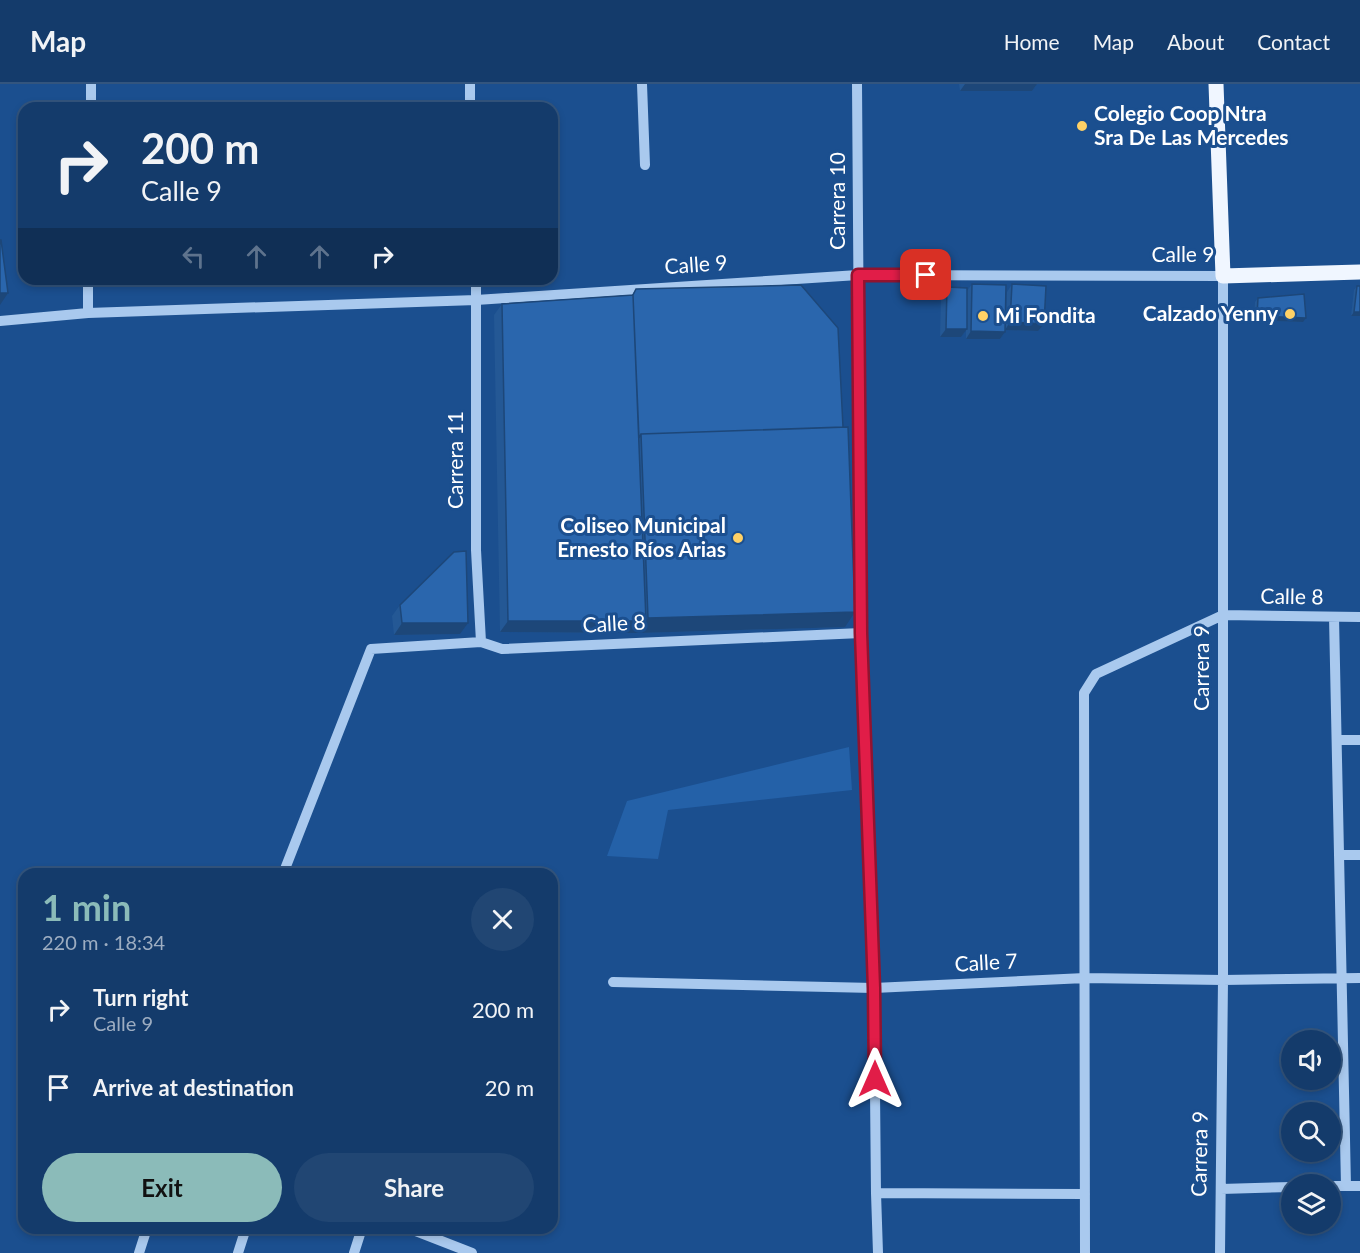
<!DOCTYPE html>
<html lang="en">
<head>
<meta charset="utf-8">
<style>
  :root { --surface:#143b6b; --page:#214673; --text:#f1f3f6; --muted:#9dadc1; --line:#33557e; --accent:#8bbbb9 }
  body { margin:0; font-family:Lato,sans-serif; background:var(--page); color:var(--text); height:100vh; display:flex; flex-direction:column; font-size:22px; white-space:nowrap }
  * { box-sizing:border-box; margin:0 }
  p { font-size:20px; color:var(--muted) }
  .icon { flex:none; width:33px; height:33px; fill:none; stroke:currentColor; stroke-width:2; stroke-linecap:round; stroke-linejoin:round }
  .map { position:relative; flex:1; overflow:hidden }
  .sheet { position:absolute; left:18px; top:784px; width:540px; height:366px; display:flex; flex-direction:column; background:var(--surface); border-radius:18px; box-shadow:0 3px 9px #0003,0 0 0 2px var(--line) }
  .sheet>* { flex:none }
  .guide { position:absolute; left:18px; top:18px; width:540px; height:183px; border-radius:18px; box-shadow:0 3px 9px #0003,0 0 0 2px var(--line); background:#143b6b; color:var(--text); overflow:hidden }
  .controls { position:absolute; left:1281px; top:946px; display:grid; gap:12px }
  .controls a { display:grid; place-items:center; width:60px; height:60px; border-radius:50%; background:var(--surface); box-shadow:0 3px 9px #0003,0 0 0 2px var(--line); font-size:30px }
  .pin { position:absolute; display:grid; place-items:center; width:51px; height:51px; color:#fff; margin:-26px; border-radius:12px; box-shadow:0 3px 9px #0006 }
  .me { position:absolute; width:66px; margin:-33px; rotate:0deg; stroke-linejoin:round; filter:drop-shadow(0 0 4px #0008) }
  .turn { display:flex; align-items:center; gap:21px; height:126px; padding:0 24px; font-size:27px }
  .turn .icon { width:78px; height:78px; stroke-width:2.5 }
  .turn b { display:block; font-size:42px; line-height:51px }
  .lanes { display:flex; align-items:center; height:57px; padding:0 24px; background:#0003; justify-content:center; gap:30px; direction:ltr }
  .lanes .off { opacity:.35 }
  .round { display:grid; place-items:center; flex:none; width:63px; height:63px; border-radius:32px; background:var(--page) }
  .overview { display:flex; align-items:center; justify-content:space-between; height:102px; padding:0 24px }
  h1 { font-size:36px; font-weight:700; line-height:45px; color:var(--accent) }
  .button { display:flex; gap:12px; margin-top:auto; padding:12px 24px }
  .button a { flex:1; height:69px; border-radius:36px; background:var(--accent); color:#111; font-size:24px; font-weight:700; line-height:69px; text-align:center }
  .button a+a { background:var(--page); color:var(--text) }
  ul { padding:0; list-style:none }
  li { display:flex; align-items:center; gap:18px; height:78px; padding:0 24px }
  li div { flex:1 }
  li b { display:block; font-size:22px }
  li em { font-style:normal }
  header { display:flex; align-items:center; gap:36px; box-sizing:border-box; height:84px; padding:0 30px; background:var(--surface); border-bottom:2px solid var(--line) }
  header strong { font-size:28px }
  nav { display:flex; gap:33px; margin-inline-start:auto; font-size:21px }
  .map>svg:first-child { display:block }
  .green { fill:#2461a8 }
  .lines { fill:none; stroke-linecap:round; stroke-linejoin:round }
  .minor { stroke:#a9c9ee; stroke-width:10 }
  .major { stroke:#f0f6ff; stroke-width:15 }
  .wall { fill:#245895 }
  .shaded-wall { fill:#1d4779 }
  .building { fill:#2a66ad; stroke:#1d4779; stroke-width:1.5 }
  .route-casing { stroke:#92132f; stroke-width:15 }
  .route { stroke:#e11d48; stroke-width:10 }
  .poi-dot { fill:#ffd166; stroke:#1b4f8f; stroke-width:2 }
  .labels { text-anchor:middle; stroke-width:6; stroke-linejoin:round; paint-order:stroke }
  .poi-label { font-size:21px; font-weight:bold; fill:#fff; stroke:#1b4f8f; text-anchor:start }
  .street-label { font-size:21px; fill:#fff; stroke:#1b4f8f }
</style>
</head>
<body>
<header>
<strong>Map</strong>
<nav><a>Home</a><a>Map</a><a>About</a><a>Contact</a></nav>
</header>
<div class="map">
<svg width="1360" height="1169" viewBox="0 0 1360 1169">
  <rect width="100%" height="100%" fill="#1b4f8f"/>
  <path class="green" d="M849,663l3,43 -184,20 -10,49 -51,-3 20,-55z"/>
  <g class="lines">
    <path class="minor" d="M470,0v24
      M642,0l3,81
      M857,0l4,549 13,355 2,205 2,60
      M91,24v-24
      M476,195v271l5,92
      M88,229v-34
      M0,237l88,-8 388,-13 382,-25 365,1v704l-3,273
      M1334,533l12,569
      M1337,656h23
      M1339,771h21
      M283,790l88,-225 110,-7 21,7 359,-16
      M613,898l261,6 211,-10 138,2 137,-2
      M1330,1102h30
      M1221,1105l71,-2
      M876,1109l209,1
      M408,1144l64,25
      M139,1169l8,-25
      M238,1169l8,-25
      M354,1169l8,-25
      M1085,1169l-1,-560 12,-19 127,-59 137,2"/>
    <path class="major" d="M1216,0l7,192 137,-4"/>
  </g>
  <path class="wall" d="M959,0h78l-5,7h-72z
    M972,200l34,32 1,-24 5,-8 26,47 -33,-1v2l-5,7h-34v-9l-5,7h-21l1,-42 6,-8 20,4z
    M1357,202h3v30h-9l3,-26z
    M636,205l209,338 -207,6 -138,-1 -6,-317 8,-11 130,-9z
    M1258,214l45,24 -49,-2 1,-18z
    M400,521l60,29 -66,1 -2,-19z"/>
  <path class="shaded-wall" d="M965,0h72l-5,7h-72z
    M0,209h8l-8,12z
    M1354,228h6v4h-9z
    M1257,232l49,2 -3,4 -49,-2z
    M1010,238l34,2 -6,7 -33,-1z
    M946,245h21l-6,8h-21z
    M971,247l34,1 -5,7h-34z
    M855,528l-10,15 -207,6 -138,-1 8,-11h138l2,-3z
    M402,539h66l-8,11 -66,1z"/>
  <path class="building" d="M0,156h1l7,53h-8z
    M972,200l34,1 -1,47 -34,-1z
    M1012,200l34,2 -2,38 -34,-2z
    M801,201l37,43 5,99 -202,7 -2,4 -6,-143 3,-6z
    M1357,202h3v26h-6z
    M947,203l20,1v41h-21z
    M1304,210l2,24 -49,-2 1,-18z
    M633,211l13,326h-138l-6,-317z
    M848,343l7,185 -207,6 -7,-184z
    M466,467l2,72h-66l-2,-18 54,-53z"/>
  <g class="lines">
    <g class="route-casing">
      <path id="route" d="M875,995l-1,-91 -13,-355 -3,-358h68"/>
    </g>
    <use href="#route" class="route"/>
  </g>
  <g class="poi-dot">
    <circle cx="1082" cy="42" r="6"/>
    <circle cx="1290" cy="230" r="6"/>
    <circle cx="983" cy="232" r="6"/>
    <circle cx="738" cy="454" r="6"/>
  </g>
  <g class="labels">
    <g class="poi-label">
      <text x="1094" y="37">Colegio Coop Ntra<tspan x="1094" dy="24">Sra De Las Mercedes</tspan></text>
      <text x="1278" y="237" text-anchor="end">Calzado Yenny</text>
      <text x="995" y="239">Mi Fondita</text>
      <text x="726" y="449" text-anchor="end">Coliseo Municipal<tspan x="726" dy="24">Ernesto Ríos Arias</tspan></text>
    </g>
    <g class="street-label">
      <text transform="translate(838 117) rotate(-90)" y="7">Carrera 10</text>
      <text x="1183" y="178">Calle 9</text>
      <text transform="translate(696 181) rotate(-4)" y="7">Calle 9</text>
      <text transform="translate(456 376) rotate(-90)" y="7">Carrera 11</text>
      <text transform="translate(1292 513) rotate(1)" y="7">Calle 8</text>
      <text transform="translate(614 540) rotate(-3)" y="7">Calle 8</text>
      <text transform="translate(1202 584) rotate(-90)" y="7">Carrera 9</text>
      <text transform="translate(986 879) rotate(-3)" y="7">Calle 7</text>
      <text transform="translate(1200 1070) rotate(-89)" y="7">Carrera 9</text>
    </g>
  </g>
</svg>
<div class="controls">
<a><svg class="icon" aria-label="sound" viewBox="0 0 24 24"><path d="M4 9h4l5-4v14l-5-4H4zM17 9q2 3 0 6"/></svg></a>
<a><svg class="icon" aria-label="search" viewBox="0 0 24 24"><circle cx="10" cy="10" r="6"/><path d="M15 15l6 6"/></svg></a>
<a><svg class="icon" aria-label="layers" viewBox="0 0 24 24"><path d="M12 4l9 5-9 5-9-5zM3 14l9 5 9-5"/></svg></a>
</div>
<div class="pin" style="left:926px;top:191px;background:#d93025"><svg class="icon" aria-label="arrive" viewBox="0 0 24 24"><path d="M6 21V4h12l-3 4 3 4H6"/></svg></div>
<svg class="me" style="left:875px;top:995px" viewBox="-20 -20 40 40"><path d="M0-17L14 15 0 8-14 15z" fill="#e11d48" stroke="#fff" stroke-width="4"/></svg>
<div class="guide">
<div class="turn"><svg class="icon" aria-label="right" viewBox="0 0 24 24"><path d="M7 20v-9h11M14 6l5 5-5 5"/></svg><div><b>200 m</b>Calle 9</div></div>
<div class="lanes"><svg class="icon off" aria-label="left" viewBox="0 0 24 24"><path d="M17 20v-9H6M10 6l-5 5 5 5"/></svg><svg class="icon off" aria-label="ahead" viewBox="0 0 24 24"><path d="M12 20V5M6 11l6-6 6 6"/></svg><svg class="icon off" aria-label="ahead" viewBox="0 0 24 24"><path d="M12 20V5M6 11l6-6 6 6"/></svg><svg class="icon" aria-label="right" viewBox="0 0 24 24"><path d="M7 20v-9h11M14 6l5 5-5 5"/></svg></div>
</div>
<section class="sheet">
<div class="overview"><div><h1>1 min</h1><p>220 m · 18:34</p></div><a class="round"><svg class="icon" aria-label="close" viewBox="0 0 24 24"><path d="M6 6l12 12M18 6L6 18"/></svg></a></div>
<ul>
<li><svg class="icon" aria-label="right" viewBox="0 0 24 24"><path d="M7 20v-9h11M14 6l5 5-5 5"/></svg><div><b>Turn right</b><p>Calle 9</p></div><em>200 m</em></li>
<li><svg class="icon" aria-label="arrive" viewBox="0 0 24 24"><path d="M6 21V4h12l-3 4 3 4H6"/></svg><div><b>Arrive at destination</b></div><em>20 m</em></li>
</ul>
<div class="button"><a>Exit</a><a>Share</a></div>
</section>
</div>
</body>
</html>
